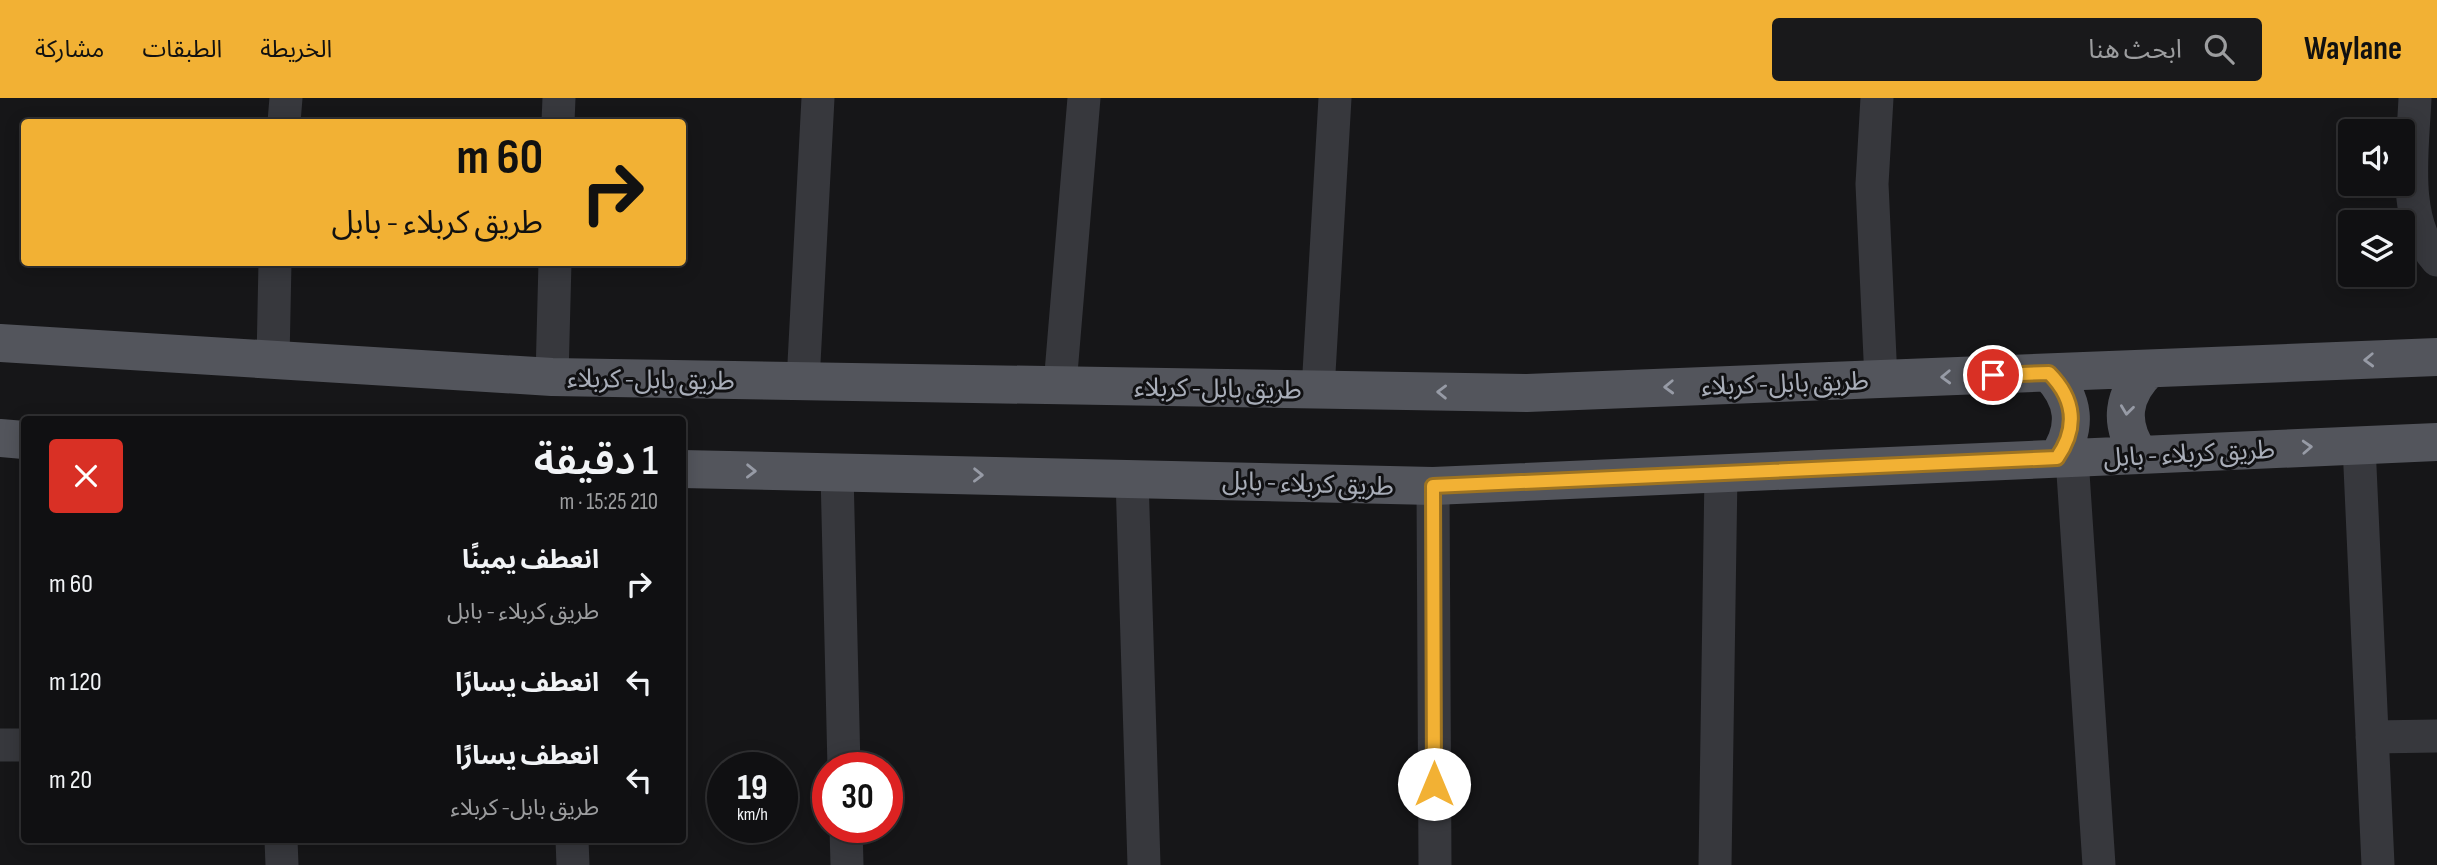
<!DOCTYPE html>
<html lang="ar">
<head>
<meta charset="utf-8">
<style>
  :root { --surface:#101012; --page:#19191b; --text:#f1f3f6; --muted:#9c9d9f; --line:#303032; --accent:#f2b134 }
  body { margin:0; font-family:"Sofia Sans Condensed","Noto Sans Arabic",sans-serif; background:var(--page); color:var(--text); direction:rtl; height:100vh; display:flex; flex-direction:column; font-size:26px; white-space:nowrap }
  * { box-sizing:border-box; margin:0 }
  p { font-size:23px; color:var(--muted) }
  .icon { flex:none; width:38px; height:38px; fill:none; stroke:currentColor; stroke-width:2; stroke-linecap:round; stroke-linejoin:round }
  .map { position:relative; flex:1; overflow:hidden; direction:ltr }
  .drawer { position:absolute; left:21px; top:318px; width:665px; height:427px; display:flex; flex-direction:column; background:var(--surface); border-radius:7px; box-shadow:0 4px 18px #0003,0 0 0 2px var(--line); direction:rtl }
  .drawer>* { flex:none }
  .guide { position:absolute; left:21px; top:21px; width:665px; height:147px; border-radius:7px; box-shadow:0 4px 18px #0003,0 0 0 2px var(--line); direction:rtl; background:#f2b134; color:#111; overflow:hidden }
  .fabs { position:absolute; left:2338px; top:21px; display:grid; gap:14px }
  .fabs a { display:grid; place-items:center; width:77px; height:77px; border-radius:7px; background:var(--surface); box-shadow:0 4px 18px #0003,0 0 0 2px var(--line); font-size:35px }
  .speed { position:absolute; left:707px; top:654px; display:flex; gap:14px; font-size:35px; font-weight:700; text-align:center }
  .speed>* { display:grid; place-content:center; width:91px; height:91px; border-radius:50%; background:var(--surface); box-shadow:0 4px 18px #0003,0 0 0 2px var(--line); line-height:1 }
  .speed small { font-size:18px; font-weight:400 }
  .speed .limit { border:10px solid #d22; background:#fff; color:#111 }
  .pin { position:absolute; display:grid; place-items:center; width:60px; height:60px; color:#fff; margin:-30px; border:4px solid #fff; border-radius:50%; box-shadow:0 2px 7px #0007 }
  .me { position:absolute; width:77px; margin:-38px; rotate:0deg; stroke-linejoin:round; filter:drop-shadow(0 0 5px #0008) }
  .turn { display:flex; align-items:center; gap:24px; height:147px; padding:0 28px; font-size:32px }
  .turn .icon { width:91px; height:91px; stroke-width:2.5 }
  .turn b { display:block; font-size:49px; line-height:60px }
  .round { display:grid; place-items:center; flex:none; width:74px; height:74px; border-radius:7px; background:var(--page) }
  .head { display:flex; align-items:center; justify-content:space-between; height:119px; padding:0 28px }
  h1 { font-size:42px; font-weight:600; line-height:52px }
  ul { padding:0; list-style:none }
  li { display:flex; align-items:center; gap:21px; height:98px; padding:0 28px }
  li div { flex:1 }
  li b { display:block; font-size:26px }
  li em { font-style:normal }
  header { display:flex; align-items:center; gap:42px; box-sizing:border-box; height:98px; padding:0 35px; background:var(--accent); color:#111 }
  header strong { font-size:33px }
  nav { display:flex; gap:38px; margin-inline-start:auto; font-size:24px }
  .search { width:490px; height:63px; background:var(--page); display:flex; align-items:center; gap:18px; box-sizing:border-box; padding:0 24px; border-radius:7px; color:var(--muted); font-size:26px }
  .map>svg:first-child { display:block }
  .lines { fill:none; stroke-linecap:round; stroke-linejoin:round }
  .street { stroke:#37383d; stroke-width:33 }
  .primary { stroke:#53555c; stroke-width:38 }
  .oneway { stroke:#979ba6 }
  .route-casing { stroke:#9d7322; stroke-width:18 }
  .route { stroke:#f2b134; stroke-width:12 }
  .labels { text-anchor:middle; stroke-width:6; stroke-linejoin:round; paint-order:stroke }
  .street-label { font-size:26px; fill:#a8adb8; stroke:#111113 }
</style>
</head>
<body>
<header>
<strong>Waylane</strong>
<div class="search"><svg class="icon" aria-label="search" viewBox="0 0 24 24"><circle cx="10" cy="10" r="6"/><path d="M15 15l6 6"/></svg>ابحث هنا</div>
<nav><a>الخريطة</a><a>الطبقات</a><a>مشاركة</a></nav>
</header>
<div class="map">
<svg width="2437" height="767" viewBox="0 0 2437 767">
  <rect width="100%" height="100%" fill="#161618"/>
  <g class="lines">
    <path class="street" d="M1877,0l-5,86 9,196
      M2415,0c-2,50 -14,122 22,162
      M284,24l2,-24
      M558,24l1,-24
      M273,262l2,-98
      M552,279l3,-115
      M803,284l15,-284
      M1060,287l24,-287
      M1318,292l17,-292
      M2359,347l19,420
      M2072,360l27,407
      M837,374l7,296
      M1132,380l12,387
      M1433,388l2,379
      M2372,639l65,-1
      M0,647h24
      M846,730l1,37
      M281,742l1,25
      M572,742l1,25
      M1715,767l6,-392"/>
    <path class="primary" d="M0,245l552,34 975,16 910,-36
      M2049,275c26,26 29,55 8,85
      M0,340l24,2
      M2140,357c-22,-31 -18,-61 9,-86
      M682,371l751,17 1004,-44"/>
  </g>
  <defs><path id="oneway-chevron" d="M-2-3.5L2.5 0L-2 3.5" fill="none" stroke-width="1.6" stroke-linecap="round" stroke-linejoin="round" transform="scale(1.75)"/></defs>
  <g class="oneway">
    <use href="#oneway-chevron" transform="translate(2369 262) rotate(178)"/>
    <use href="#oneway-chevron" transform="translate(1946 279) rotate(178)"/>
    <use href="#oneway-chevron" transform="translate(1669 289) rotate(178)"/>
    <use href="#oneway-chevron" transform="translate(1442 294) rotate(-179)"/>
    <use href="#oneway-chevron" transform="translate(2127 312) rotate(97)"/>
    <use href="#oneway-chevron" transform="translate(2307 349) rotate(-3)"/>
    <use href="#oneway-chevron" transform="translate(751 373) rotate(1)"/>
    <use href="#oneway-chevron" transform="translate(978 377) rotate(1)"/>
  </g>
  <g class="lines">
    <g class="route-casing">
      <path id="route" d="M1434,686l-1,-298 624,-28c21,-30 18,-59 -8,-85l-56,2"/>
    </g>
    <use href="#route" class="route"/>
  </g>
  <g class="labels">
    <g class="street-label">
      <text transform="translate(651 281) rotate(1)" y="9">طريق بابل- كربلاء</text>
      <text transform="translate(1785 285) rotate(-2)" y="9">طريق بابل- كربلاء</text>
      <text transform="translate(1218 290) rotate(1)" y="9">طريق بابل- كربلاء</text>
      <text transform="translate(2189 355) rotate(-3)" y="9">طريق كربلاء - بابل</text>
      <text transform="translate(1308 385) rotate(2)" y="9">طريق كربلاء - بابل</text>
    </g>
  </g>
</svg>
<div class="fabs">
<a><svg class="icon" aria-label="sound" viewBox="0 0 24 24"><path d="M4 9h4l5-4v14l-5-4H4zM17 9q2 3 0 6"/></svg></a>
<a><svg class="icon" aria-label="layers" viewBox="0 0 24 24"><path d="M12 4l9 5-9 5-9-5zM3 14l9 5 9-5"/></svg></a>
</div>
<div class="speed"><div>19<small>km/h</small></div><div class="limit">30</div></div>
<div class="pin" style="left:1993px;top:277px;background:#d93025"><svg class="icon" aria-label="arrive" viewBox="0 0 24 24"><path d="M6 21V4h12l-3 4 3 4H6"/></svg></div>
<svg class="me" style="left:1434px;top:686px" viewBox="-20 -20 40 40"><circle r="19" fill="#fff"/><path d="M0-13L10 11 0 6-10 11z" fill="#f2b134"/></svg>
<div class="guide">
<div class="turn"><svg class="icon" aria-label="right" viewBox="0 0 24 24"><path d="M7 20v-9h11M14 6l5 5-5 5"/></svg><div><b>60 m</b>طريق كربلاء - بابل</div></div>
</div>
<section class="drawer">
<div class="head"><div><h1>1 دقيقة</h1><p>210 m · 15:25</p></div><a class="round" style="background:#d93025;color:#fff"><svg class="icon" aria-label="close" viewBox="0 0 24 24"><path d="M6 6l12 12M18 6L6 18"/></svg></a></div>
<ul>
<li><svg class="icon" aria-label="right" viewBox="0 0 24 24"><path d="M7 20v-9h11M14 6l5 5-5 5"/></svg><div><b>انعطف يمينًا</b><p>طريق كربلاء - بابل</p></div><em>60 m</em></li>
<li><svg class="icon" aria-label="left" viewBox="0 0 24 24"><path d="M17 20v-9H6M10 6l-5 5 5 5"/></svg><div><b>انعطف يسارًا</b></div><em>120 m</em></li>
<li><svg class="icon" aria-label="left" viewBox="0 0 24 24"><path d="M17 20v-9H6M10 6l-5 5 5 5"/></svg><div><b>انعطف يسارًا</b><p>طريق بابل- كربلاء</p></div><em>20 m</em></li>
</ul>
</section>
</div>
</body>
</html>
